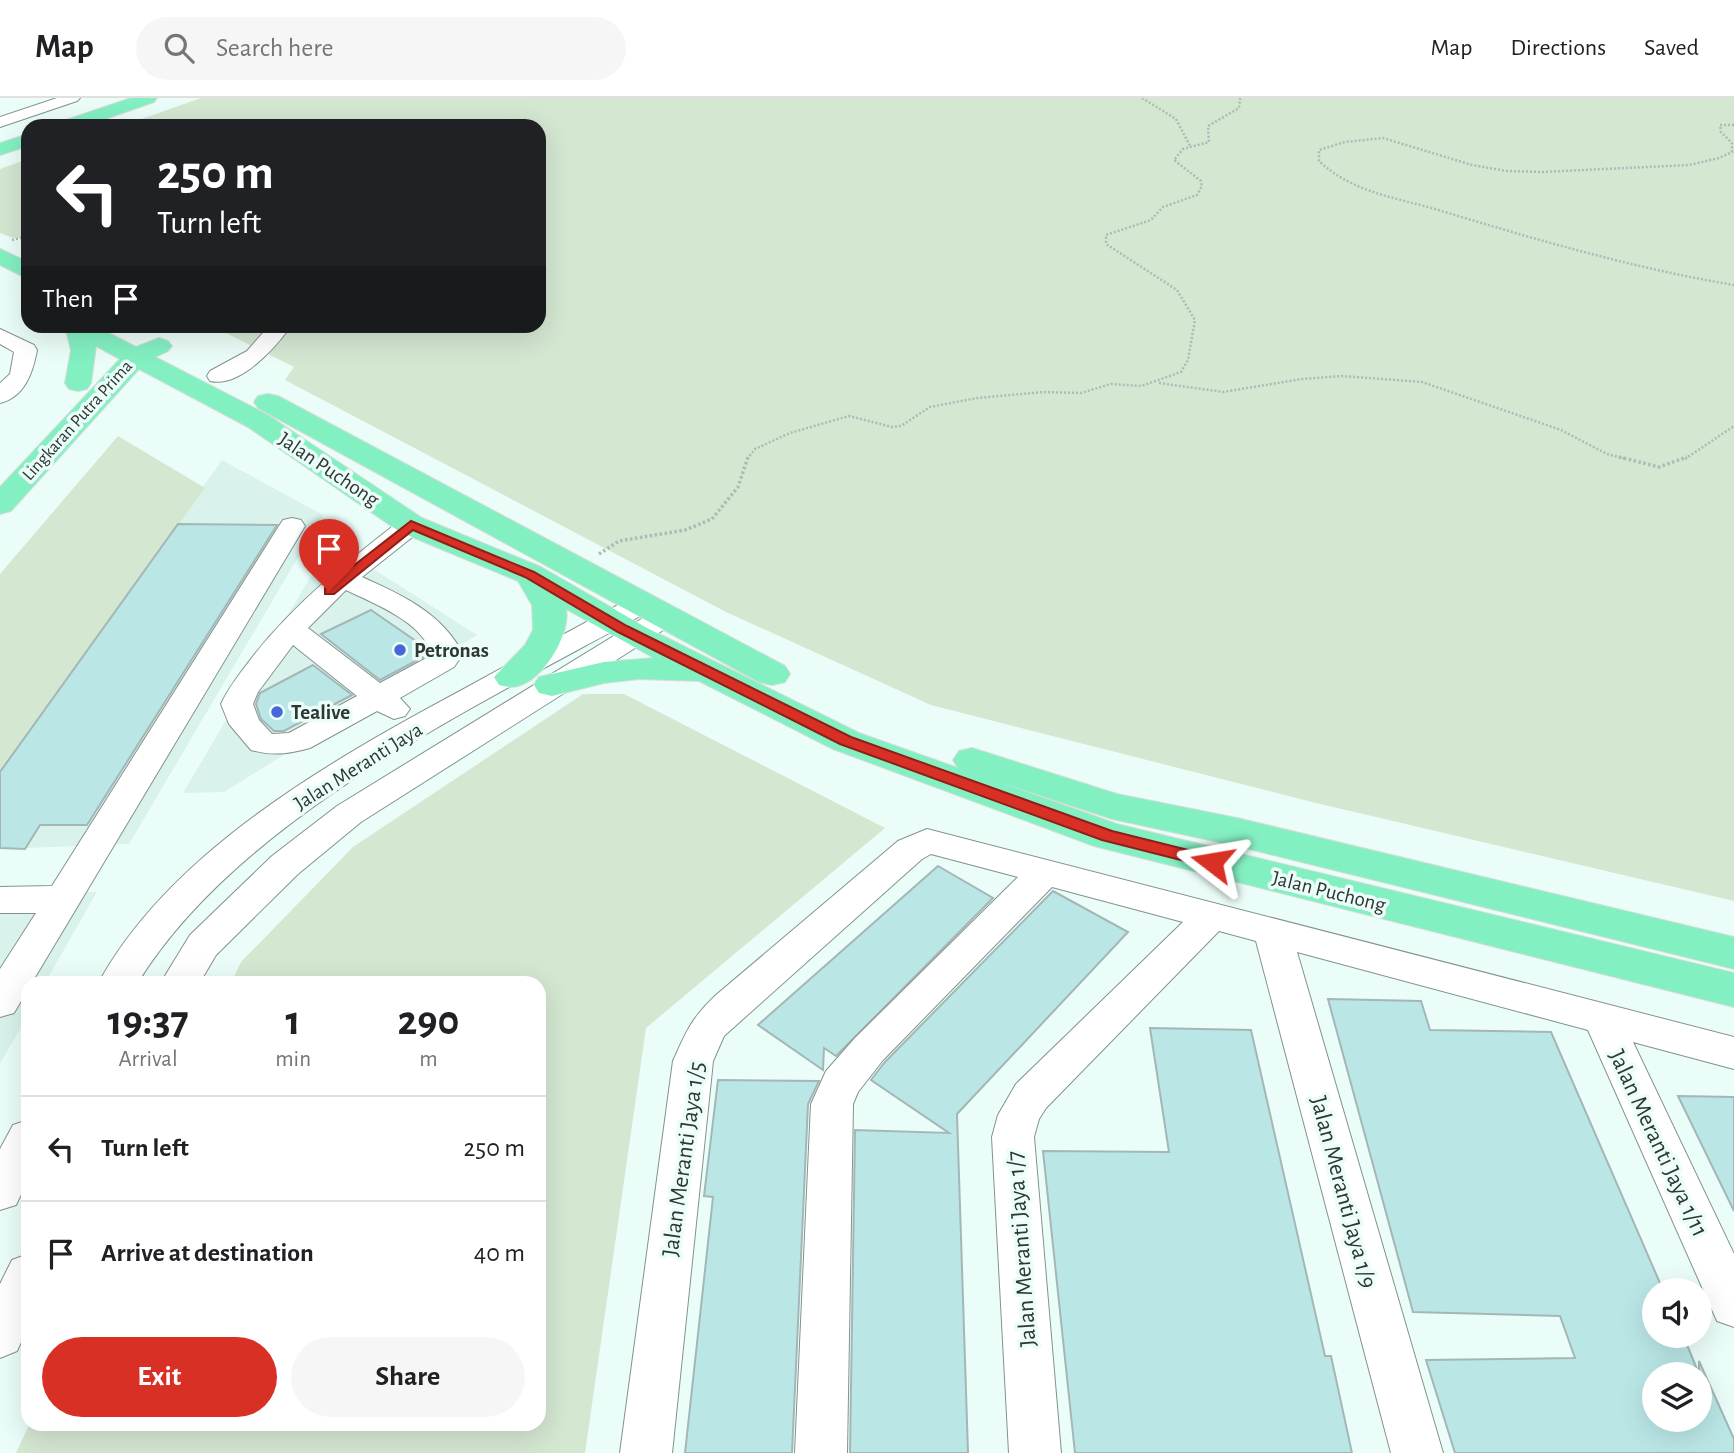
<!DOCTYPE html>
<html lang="en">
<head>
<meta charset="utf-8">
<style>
  :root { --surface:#fff; --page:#f6f6f6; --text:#202124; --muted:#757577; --line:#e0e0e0; --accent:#d93025 }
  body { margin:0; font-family:"Alegreya Sans",sans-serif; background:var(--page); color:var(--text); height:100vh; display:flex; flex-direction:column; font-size:26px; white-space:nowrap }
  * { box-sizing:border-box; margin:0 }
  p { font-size:23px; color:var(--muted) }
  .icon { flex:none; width:38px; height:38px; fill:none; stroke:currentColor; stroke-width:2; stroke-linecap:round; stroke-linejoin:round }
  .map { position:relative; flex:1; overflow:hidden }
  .details { position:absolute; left:21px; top:878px; width:525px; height:455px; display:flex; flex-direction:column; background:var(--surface); border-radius:21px; box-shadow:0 7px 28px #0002 }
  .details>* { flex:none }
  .hud { position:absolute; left:21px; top:21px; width:525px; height:214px; border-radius:21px; box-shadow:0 7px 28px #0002; background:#202124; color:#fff; overflow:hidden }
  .controls { position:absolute; left:1642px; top:1180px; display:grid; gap:14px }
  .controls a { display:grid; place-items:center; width:70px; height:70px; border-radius:50%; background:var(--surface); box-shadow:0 7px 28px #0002; font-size:35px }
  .pin { position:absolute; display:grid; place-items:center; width:60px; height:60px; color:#fff; margin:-72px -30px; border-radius:50% 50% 50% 0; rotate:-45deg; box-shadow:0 0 7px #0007 }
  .pin .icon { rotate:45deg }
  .me { position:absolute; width:77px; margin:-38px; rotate:284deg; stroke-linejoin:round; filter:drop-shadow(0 0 5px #0008) }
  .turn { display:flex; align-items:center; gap:24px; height:147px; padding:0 21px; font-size:32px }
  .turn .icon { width:91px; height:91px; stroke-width:2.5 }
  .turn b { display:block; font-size:49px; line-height:60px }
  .then { display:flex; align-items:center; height:66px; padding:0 21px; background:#0003; gap:14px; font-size:26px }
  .eta { display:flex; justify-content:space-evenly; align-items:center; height:119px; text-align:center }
  .eta b { font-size:42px; font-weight:700; line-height:49px }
  .cta { display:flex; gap:14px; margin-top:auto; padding:14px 21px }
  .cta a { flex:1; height:80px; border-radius:42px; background:var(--accent); color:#fff; font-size:28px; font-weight:700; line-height:80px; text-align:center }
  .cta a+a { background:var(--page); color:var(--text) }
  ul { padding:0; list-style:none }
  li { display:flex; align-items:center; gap:21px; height:105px; padding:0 21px; border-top:2px solid var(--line) }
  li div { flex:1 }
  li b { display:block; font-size:26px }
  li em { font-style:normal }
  header { display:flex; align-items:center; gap:42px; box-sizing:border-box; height:98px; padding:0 35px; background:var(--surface); border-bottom:2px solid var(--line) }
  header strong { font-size:33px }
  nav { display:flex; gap:38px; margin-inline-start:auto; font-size:24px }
  .search { width:490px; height:63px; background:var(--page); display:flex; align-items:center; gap:18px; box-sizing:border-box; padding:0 24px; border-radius:38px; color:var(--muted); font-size:26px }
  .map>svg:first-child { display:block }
  .built { fill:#d9f3ec }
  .green { fill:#d4e7d1 }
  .building { fill:#bae7e6; stroke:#a4b6b6; stroke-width:2; fill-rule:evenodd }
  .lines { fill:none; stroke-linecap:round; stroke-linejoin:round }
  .minor-casing { stroke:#82938e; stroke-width:2 }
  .major-casing { stroke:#dadbda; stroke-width:2 }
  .path-far1 { stroke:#adbbb7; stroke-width:2.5; stroke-dasharray:2 2; stroke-linecap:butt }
  .path { stroke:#adbbb7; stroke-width:3.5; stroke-dasharray:2.5 2.5; stroke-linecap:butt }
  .minor { fill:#fff; fill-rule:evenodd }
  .major { fill:#83f0c2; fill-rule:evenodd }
  .route { fill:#d93025; stroke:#8d1f18; stroke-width:2 }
  .poi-dot { fill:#4667da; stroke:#ebfdf8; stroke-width:2.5 }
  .labels { text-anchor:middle; stroke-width:7; stroke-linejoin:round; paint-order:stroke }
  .far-street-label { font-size:18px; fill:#2f3634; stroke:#ebfdf8 }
  .street-label { font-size:21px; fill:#2f3634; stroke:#ebfdf8 }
  .poi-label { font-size:21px; font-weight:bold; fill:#2f3634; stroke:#ebfdf8; text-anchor:start }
  .near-street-label { font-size:24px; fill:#2f3634; stroke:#ebfdf8 }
</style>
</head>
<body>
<header>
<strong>Map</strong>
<div class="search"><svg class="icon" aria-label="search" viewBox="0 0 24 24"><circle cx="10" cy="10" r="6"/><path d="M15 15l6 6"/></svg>Search here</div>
<nav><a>Map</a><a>Directions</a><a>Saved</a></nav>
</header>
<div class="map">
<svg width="1734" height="1355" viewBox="0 0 1734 1355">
  <rect width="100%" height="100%" fill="#ebfdf8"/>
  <path class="built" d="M222,362l101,55 -194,329 -129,5v-80z
    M331,444l146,93 -253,157 -41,1z
    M0,794h97l-52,91 -17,1v31l-28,49z"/>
  <path class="green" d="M201,0h1533v803l-422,-99 -381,-97 -205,-93 -441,-232 9,-13 -78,-39 2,-2h321v-200h-417z
    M28,61v77l-15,2 -13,-5v-64z
    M118,338l87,52 -205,285v-199z
    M583,596h41l261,134 -239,200 -61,425h-569l13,-28 510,-1v-440l-308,-1 10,-21 112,-115z"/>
  <path class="building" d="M178,426l99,1 -190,300h-47l-15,24 -25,-1v-76z
    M371,512l55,38 3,6 -49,26 -59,-46z
    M313,567l39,30 -68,36h-10l-13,-12 -5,-15 4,-11z
    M938,768l55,32 -157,158 -12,-8 -1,22 -65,-45z
    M1053,793l75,41 -171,182 11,339h-118l5,-323 94,3 -78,-53 14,-18z
    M1328,901l93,2 9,29 121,2 112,258h-9v45h29l16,39v-13l35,78v14h-279l-29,-93 149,-2 -15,-42 -147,-4zM1654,1276h45v45h-45z
    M1150,930l101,2 74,326h6l21,97h-277l-32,-302 126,1z
    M718,982l101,1 -11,23 -16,349h-107l28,-256 -9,-1z
    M1678,998l56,1v114z"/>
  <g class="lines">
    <g class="minor-casing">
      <path id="minor" d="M57,0h23l-3,3 -77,26v-10z
        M269,228h22c-16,22 -51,62 -81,55l-3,-5 3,-5 37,-20z
        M0,231l34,16 3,5c-4,22 -12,47 -37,53v-20l10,-9 4,-22 -14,-8z
        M411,419l9,2 4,6 -4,6 -58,46c40,18 80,36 101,77l-9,13 -54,31 10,11 -5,7 -11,3 -17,-8 -67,37c-21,6 -38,8 -59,2l-22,-26 -8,-20c9,-19 21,-33 33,-49 43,-54 94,-94 148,-136zM346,492c29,14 77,32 86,65l-52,28 -72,-55zM293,547l64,51 -68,37 -17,1 -13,-14 -6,-16 5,-12z
        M292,420l9,2 4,6 -274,458h-3v5l-14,24 -14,4v-48l36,-56h-36v-26l52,-1 227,-360 4,-6z
        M643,496l10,3 4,6 -4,6c-169,94 -413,206 -516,375h-39c72,-133 234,-224 362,-293 58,-32 115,-63 173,-94z
        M666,509l10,3 5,6 -5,6 -315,200 -63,52 -82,81 -17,29h-39l30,-49 82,-79 65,-50 319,-196z
        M927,731l807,208v32l-101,-27 101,212v73l-17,-6 -129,-291 -291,-78 146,501h-52l-135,-512 -37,-10 -173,177 -7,11 -5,18 27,316h-52l-17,-316 6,-22 18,-31 167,-162 -131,-35 -169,173 -25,32 -5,12 -6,349h-52l16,-349 15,-33 29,-33 163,-161 -87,-23 -9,5 -198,177 -11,25 -41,392h-52l53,-392c14,-31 18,-42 43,-66l182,-154z
        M28,1022v60l-12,25 -16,5v-61l13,-24z
        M28,1156v73l-11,24 -17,7v-74l12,-24z"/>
    </g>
    <g class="major-casing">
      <path id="major" d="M131,0h26l-3,4 -69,24h-27l2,-4z
        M28,36v12l-28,9v-12z
        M0,151l28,13v17l-28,-14z
        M65,228h30l41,21 23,-9 9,3 4,5 -4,5 -13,6 113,58 154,103 119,49 106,61 212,105 99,35 -5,-8 6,-9 13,-3 145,46 120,24 497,119v32l-497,-123 -125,-27 -116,-38 121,43 617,149v34l-640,-161 -261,-97 -134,-68 -60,-2 -35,4 -52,13 -13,-3 -5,-8 5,-8 65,-15 50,-4 -88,-49c5,24 -21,68 -45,76 -8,3 -14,2 -22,0l-5,-8 31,-32 8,-15 -1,-25 -14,-24 -118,-49 -152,-105 -109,-58 -128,142 -11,3v-27l120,-128 -24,-13 -5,37 -4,6 -9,2 -9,-2 -4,-6 6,-33z
        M268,296l10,2 507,270 5,8 -5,8 -13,3 -13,-3 -501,-274 -4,-6 4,-6z"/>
    </g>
    <path class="path-far1" d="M1142,0l34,21 14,27
      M1734,27h-14l1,7 11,11v9l-13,6 -30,7 -148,7 -34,-1 -35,-6 -89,-27 -38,4 -26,8v11c33,31 74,36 116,48 99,30 197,59 299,76
      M12,142l12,-3 4,2
      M1159,285l64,9 79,-13 40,-3 80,6 139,48 46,24 19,5
      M747,361l8,-10 35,-16 59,-17 43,11 9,-1 29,-19 47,-9 67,-6 37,1 30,-9 30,2 40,-14 7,-12 7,-40 -18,-30 -71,-46v-9l45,-15 12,-13 34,-12 5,-9 -1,-5 -27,-21 9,-11 26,-7 -1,-16 31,-18 1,-10
      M1685,361l49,-33"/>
    <path class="path" d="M1619,359l40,10 28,-10
      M599,456l20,-13 66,-11 27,-11 26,-32 10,-30"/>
    <use href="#minor" class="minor"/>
    <use href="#major" class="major"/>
  </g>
  <path class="route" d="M411,423l123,51 93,54 224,111 261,94 100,25 9,6 -9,6 -110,-28 -262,-96 -222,-112 -93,-55 -112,-47 -79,64h-9v-6z"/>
  <g class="poi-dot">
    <circle cx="400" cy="552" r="7"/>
    <circle cx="277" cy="614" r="7"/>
  </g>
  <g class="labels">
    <g class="far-street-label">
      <text transform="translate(77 322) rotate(-48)" y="6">Lingkaran Putra Prima</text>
    </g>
    <g class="street-label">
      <text transform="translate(329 371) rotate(34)" y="7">Jalan Puchong</text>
      <text transform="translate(358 668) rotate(-32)" y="7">Jalan Meranti Jaya</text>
      <text transform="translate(1329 793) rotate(14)" y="7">Jalan Puchong</text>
    </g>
    <g class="poi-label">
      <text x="414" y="559">Petronas</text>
      <text x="291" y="621">Tealive</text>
    </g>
    <g class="near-street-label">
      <text transform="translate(1659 1045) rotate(65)" y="8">Jalan Meranti Jaya 1/11</text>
      <text transform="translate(683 1061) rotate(-82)" y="8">Jalan Meranti Jaya 1/5</text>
      <text transform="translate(1344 1094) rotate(75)" y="8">Jalan Meranti Jaya 1/9</text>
      <text transform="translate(1021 1151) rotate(-94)" y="8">Jalan Meranti Jaya 1/7</text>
    </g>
  </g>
</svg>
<div class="controls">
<a><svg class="icon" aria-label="sound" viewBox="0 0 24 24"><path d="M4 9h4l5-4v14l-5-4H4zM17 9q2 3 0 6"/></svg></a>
<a><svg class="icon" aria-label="layers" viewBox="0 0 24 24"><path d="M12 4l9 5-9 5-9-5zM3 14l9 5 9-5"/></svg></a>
</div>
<div class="pin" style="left:329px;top:493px;background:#d93025"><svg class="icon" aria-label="arrive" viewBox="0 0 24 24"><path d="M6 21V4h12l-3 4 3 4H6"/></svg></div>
<svg class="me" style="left:1212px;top:764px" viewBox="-20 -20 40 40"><path d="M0-17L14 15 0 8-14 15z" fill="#d93025" stroke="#fff" stroke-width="4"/></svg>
<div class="hud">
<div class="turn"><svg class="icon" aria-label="left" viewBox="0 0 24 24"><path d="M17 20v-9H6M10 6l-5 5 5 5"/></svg><div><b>250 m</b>Turn left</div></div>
<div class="then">Then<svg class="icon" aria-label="arrive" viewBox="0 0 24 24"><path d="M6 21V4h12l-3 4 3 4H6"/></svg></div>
</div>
<section class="details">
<div class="eta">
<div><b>19:37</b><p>Arrival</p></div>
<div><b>1</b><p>min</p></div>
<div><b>290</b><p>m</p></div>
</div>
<ul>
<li><svg class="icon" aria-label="left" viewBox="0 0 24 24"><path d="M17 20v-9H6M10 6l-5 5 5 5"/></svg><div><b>Turn left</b></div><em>250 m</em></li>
<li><svg class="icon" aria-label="arrive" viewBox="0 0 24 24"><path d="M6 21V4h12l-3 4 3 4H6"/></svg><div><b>Arrive at destination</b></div><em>40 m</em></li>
</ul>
<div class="cta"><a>Exit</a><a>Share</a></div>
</section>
</div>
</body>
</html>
